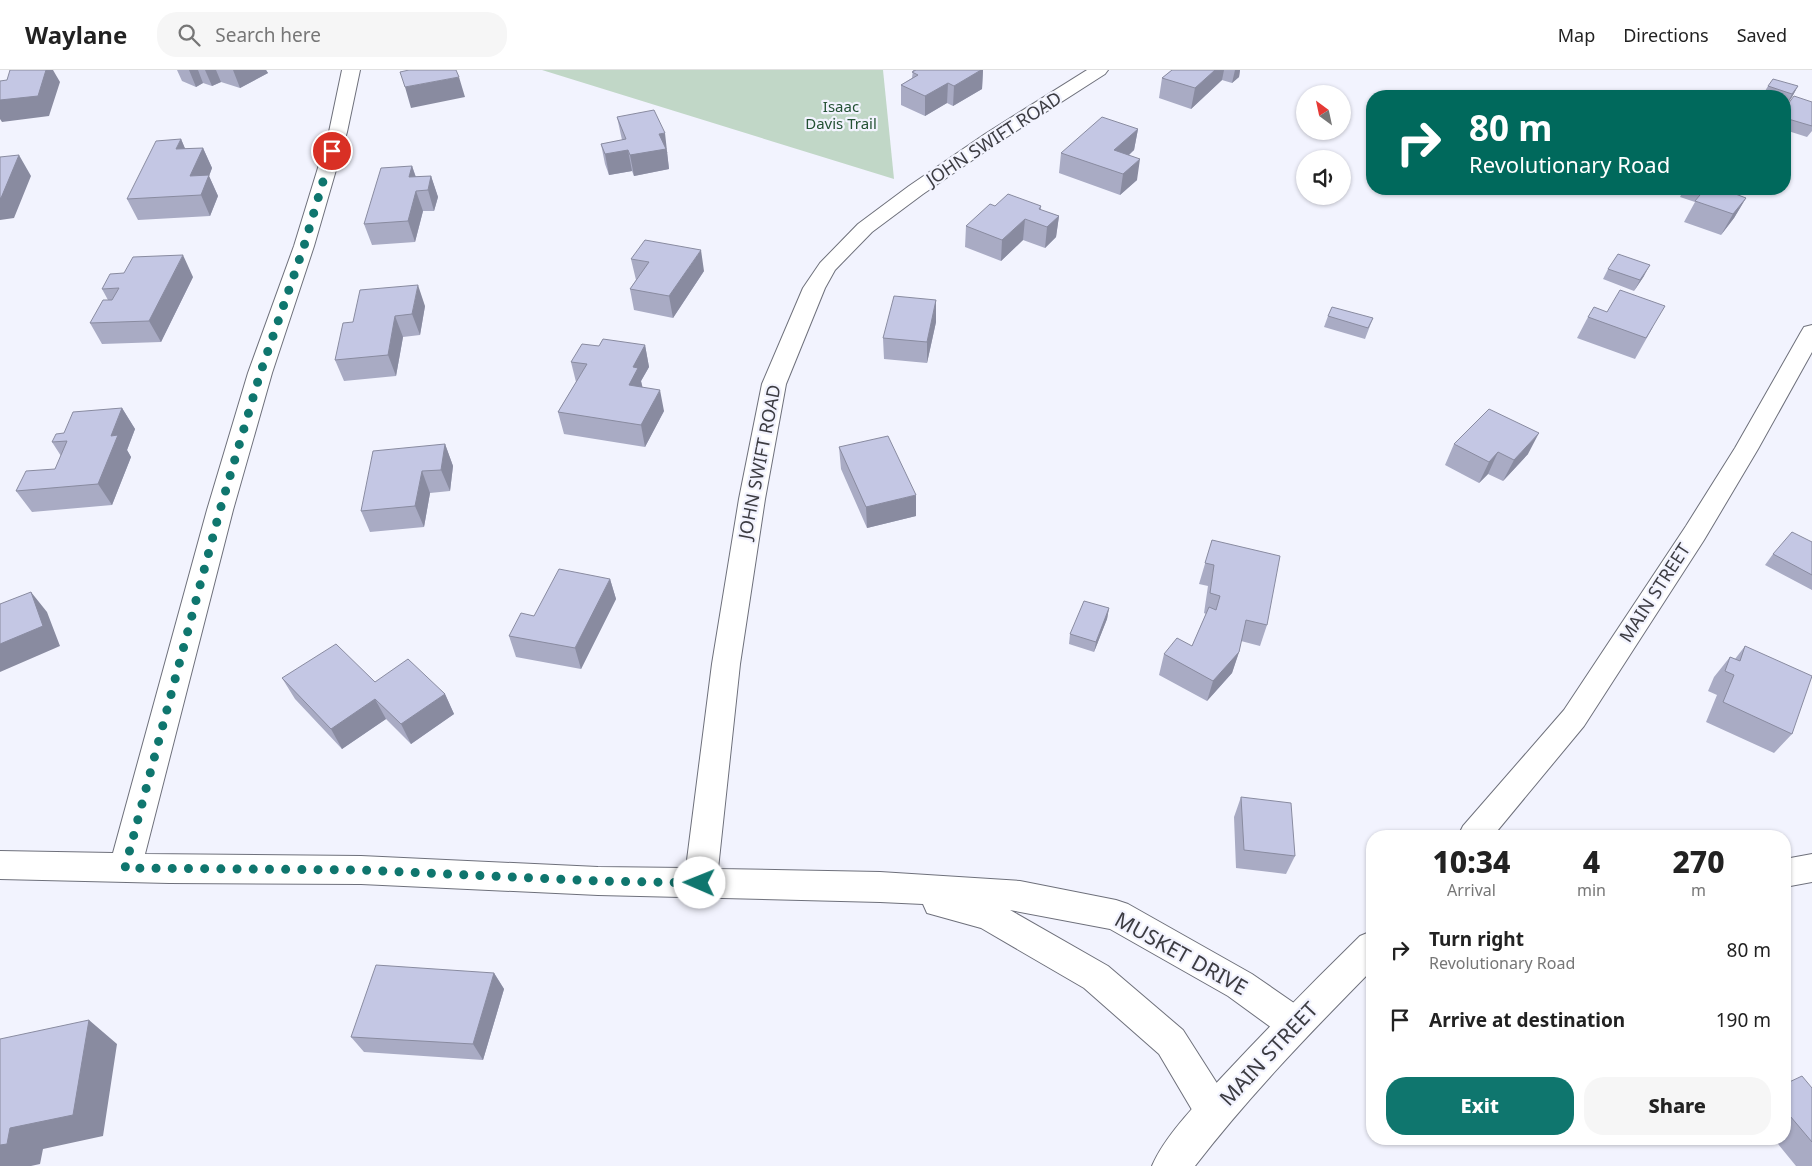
<!DOCTYPE html>
<html lang="en">
<head>
<meta charset="utf-8">
<style>
  :root { --surface:#fff; --page:#f6f6f6; --text:#222; --muted:#767676; --line:#e0e0e0; --accent:#0f766e }
  body { margin:0; font-family:"Noto Sans",sans-serif; background:var(--page); color:var(--text); height:100vh; display:flex; flex-direction:column; font-size:19px; white-space:nowrap }
  * { box-sizing:border-box; margin:0 }
  p { font-size:16px; color:var(--muted) }
  .icon { flex:none; width:28px; height:28px; fill:none; stroke:currentColor; stroke-width:2; stroke-linecap:round; stroke-linejoin:round }
  .map { position:relative; flex:1; overflow:hidden }
  .panel { position:absolute; left:1366px; top:760px; width:425px; height:315px; display:flex; flex-direction:column; background:var(--surface); border-radius:20px; box-shadow:0 1px 4px #0004 }
  .panel>* { flex:none }
  .banner { position:absolute; left:1366px; top:20px; width:425px; height:105px; border-radius:20px; box-shadow:0 1px 4px #0004; background:#00695c; color:#fff; overflow:hidden }
  .needle { width:32px; rotate:327deg }
  .tools { position:absolute; left:1296px; top:15px; display:grid; gap:10px }
  .tools a { display:grid; place-items:center; width:55px; height:55px; border-radius:50%; background:var(--surface); box-shadow:0 1px 4px #0004; font-size:25px }
  .pin { position:absolute; display:grid; place-items:center; width:42px; height:42px; color:#fff; margin:-21px; border:2px solid #fff; border-radius:50%; box-shadow:0 1px 5px #0007 }
  .me { position:absolute; width:55px; margin:-28px; rotate:271deg; stroke-linejoin:round; filter:drop-shadow(0 0 4px #0008) }
  .turn { display:flex; align-items:center; gap:18px; height:105px; padding:0 20px; font-size:22px }
  .turn .icon { width:65px; height:65px; stroke-width:2.5 }
  .turn b { display:block; font-size:35px; line-height:42px }
  .eta { display:flex; justify-content:space-evenly; align-items:center; height:85px; text-align:center }
  .eta b { font-size:30px; font-weight:800; line-height:35px }
  .cta { display:flex; gap:10px; margin-top:auto; padding:10px 20px }
  .cta a { flex:1; height:58px; border-radius:20px; background:var(--accent); color:#fff; font-size:20px; font-weight:800; line-height:58px; text-align:center }
  .cta a+a { background:var(--page); color:var(--text) }
  ul { padding:0; list-style:none }
  li { display:flex; align-items:center; gap:15px; height:70px; padding:0 20px }
  li div { flex:1 }
  li b { display:block; font-size:19px }
  li em { font-style:normal }
  header { display:flex; align-items:center; gap:30px; box-sizing:border-box; height:70px; padding:0 25px; background:var(--surface); border-bottom:1px solid var(--line) }
  header strong { font-size:24px }
  nav { display:flex; gap:28px; margin-inline-start:auto; font-size:18px }
  .search { width:350px; height:45px; background:var(--page); display:flex; align-items:center; gap:12px; box-sizing:border-box; padding:0 18px; border-radius:20px; color:var(--muted); font-size:19px }
  .map>svg:first-child { display:block }
  .green { fill:#c1d7c7 }
  .lines { fill:none; stroke-linecap:round; stroke-linejoin:round }
  .minor-casing { stroke:#6e707b; stroke-width:2 }
  .secondary-casing { stroke:#6e707b; stroke-width:2 }
  .minor { fill:#fff; fill-rule:evenodd }
  .secondary { fill:#fff; fill-rule:evenodd }
  .wall { fill:#a9abc4 }
  .shaded-wall { fill:#898ba0 }
  .building { fill:#c4c7e4; stroke:#898ba0 }
  .route { stroke:#0f766e; stroke-width:9; stroke-dasharray:0 16.2 }
  .labels { text-anchor:middle; stroke-width:4.5; stroke-linejoin:round; paint-order:stroke }
  .far-park-label { font-size:15px; fill:#235133; stroke:#f2f3fe }
  .street-label { font-size:18px; fill:#3c3c42; stroke:#f2f3fe }
  .near-street-label { font-size:21px; fill:#3c3c42; stroke:#f2f3fe }
</style>
</head>
<body>
<header>
<strong>Waylane</strong>
<div class="search"><svg class="icon" aria-label="search" viewBox="0 0 24 24"><circle cx="10" cy="10" r="6"/><path d="M15 15l6 6"/></svg>Search here</div>
<nav><a>Map</a><a>Directions</a><a>Saved</a></nav>
</header>
<div class="map">
<svg width="1812" height="1096" viewBox="0 0 1812 1096">
  <rect width="100%" height="100%" fill="#f2f3fe"/>
  <path class="green" d="M542,0h341l11,109z"/>
  <g class="lines">
    <g class="minor-casing">
      <path id="minor" d="M342,0h18l-13,62 -33,114 -42,127 -39,137 -88,344 216,2 237,11 88,1 26,-204 27,-165 23,-115 41,-96 17,-25 38,-39 51,-38 76,-52 102,-64h21l-3,4 -106,68 -76,52 -51,38 -37,38 -10,18 -39,96 -21,115 -25,165 -22,205 162,3 140,9 96,19 12,4 124,70 55,38 5,12 -5,12 -12,5 -12,-5 -55,-40 -118,-67 -100,-19 98,56 75,64 44,69 5,13 -5,13 -13,5 -13,-5 -42,-71 -75,-66 -103,-60 -54,-15 -4,-9 -43,-2 -282,-7 -237,-11 -192,-1 -169,-4v-28l113,2 94,-343 41,-137 46,-127 35,-114z
        M1812,784v28l-27,5v-28z"/>
    </g>
    <g class="secondary-casing">
      <path id="secondary" d="M1812,255v27l-54,97 -54,91 -120,186 -91,110h-35l5,-10 101,-116 122,-184 49,-78 66,-116 3,-5z
        M1372,861v39c-62,63 -123,126 -177,196h-43c13,-31 48,-66 71,-90 45,-48 90,-94 137,-140z"/>
    </g>
    <use href="#minor" class="minor"/>
    <use href="#secondary" class="secondary"/>
  </g>
  <path class="wall" d="M177,0h89l2,3 -28,15 -19,-6 -9,4 -9,-3 -7,4 -14,-6z
    M913,0h70l-1,19 -29,17 -6,-3 -22,13 -24,-11v-20l11,-7z
    M1172,0h68l-1,7 -7,6 -10,-3 -31,29 -32,-11 3,-20z
    M1768,16h30l-6,11 -5,7h-2v-8h-23z
    M1812,32v29l-5,6 -22,-7v-22z
    M617,47l51,36h-1l2,16 -35,7 -2,-5 -23,4 -4,-11 -4,-20 21,-4z
    M1138,59l-4,21 -5,5 8,25 -17,15 -61,-22 2,-20z
    M181,69l4,10 18,-1 9,20 -3,8 9,20 -8,20 -72,4 -11,-21z
    M412,96l4,11 15,-1 7,21 -4,14h-11l-8,31 -43,3 -8,-21z
    M1684,119h45l-1,2 18,7 -12,20 -13,17 -37,-13 11,-20 -15,-5z
    M995,136h46v4l18,6 -3,21 -11,11 -22,-8 -22,21 -36,-14 1,-21z
    M631,189l73,12 -31,47 -39,-8 -4,-21 6,-9z
    M1608,199l36,7 -10,15 -31,-12z
    M193,207l-32,65 -59,2 -12,-21 18,-23 -6,-11z
    M936,230v22l-9,41 -43,-4 -1,-21z
    M425,236l-5,29 -17,2 -7,39 -52,5 -9,-21 18,-38z
    M1607,242l46,15 -18,32 -58,-21 11,-21z
    M1328,246l45,2 -8,21 -41,-12z
    M645,275l4,22 -8,14 1,6 22,24 -19,36 -81,-13 -6,-22 18,-30 -5,-20 28,-16z
    M122,338l13,21 -8,21 4,7 -19,48 -80,7 -16,-21 39,-22 6,-13 -9,-14 12,-9z
    M445,374l8,22 -3,25 -20,2 -6,34 -54,5 -9,-21z
    M1454,374l74,10 -25,27 -15,-7 -9,9 -34,-18z
    M839,377l77,69 -49,12 -26,-59z
    M1212,470l55,85 -7,21 -19,-5 -2,11 -7,21 -25,28 -48,-26 5,-21 28,-8 14,-32 -2,-1 4,-27 -9,-2z
    M1812,472v48l-47,-25 8,-11z
    M610,509l6,20 -35,70 -65,-12 -7,-21 25,-20z
    M1109,538l-2,11 -13,33 -25,-8 1,-10z
    M1745,576l47,88 -18,19 -68,-31 11,-27 -9,-4 6,-14 16,-20 5,2z
    M282,608l93,4 70,12 9,20 -43,30 -25,-25 -44,30 -47,-50z
    M1241,727l54,59 -9,18 -50,-6 -2,-51z
    M494,903l10,16 -21,71 -119,-8 -13,-15z
    M1785,1014l27,4v78h-16l-22,-27h11z"/>
  <path class="shaded-wall" d="M46,0h7l7,12 -11,34 -47,6 -2,-3v-19z
    M189,0h9l5,13 -7,4z
    M205,0h11l5,12 -9,4z
    M233,0h33l2,3 -28,15z
    M981,0h2l-1,19 -29,17 1,-20z
    M1215,0h9l-2,10 -31,29 4,-21z
    M1235,0h5l-1,7 -7,6z
    M459,7l6,20 -54,11 -6,-21z
    M948,13l-1,20 -22,13v-20z
    M1798,16l-6,11 -5,7 5,-10z
    M1138,59l-4,21 -23,21 3,-21z
    M665,63l4,36 -35,7 -4,-21 29,-21z
    M181,69l9,21 -14,-11z
    M203,78l9,20 -3,8 9,20 -8,20 -9,-21 -11,-19z
    M628,80l4,21 -23,4 -4,-21z
    M19,85l12,21 -17,42 -14,2v-22z
    M1140,89l-3,21 -17,15 3,-21z
    M412,96l7,21 -3,4 7,20 -8,31 -7,-21 1,-44z
    M431,106l7,21 -4,14 -6,-21z
    M1746,128l-12,20 -13,17 12,-21z
    M1059,146l-3,21 -11,11 2,-21z
    M1025,149l-2,21 -22,21 1,-21z
    M701,180l3,21 -31,47 -4,-22z
    M183,185l10,22 -32,65 -12,-21z
    M1650,195l-6,11 -10,15 6,-11z
    M418,215l7,21 -5,29 -8,-21z
    M936,230v22l-9,41v-21z
    M395,246l8,21 -7,39 -8,-21z
    M645,275l4,22 -8,14 2,8 -14,-4 4,-18z
    M660,320l4,21 -19,36 -4,-22z
    M122,338l13,21 -8,21 4,7 -19,48 -14,-21 13,-48z
    M1539,363l-11,21 -25,27 11,-21z
    M445,374l8,22 -3,25 -9,-21z
    M1498,382l-10,22 -9,9 10,-21z
    M422,401l8,22 -6,34 -9,-21z
    M916,425v21l-49,12 -1,-21z
    M610,509l6,20 -35,70 -6,-21z
    M31,522l16,20 13,34 -60,26v-28z
    M1109,538l-2,11 -13,33 2,-10z
    M1239,582l-7,21 -25,28 6,-20z
    M445,624l9,20 -43,30 -10,-20z
    M375,629l11,20 -44,30 -11,-20z
    M494,903l10,16 -21,71 -10,-16z
    M89,950l28,24 -14,92 -60,13 -3,15 -9,2h-31v-21l10,-17z"/>
  <path class="building" d="M10,0h36l-8,26 -38,4v-19l7,-1z
    M409,0h47l3,7 -54,10 -5,-15z
    M916,0h65l-27,16 -6,-3 -23,13 -24,-11 17,-10 -6,-3z
    M1172,0h43l-20,18 -33,-10z
    M1773,9l25,7 -6,8 -24,-8z
    M1794,26l18,6v24l-27,-8v-10z
    M654,40l11,23 -6,1 7,15 -36,6 -2,-5 -23,4 -4,-10 25,-5 -9,-22z
    M1102,47l36,12 -24,21 26,9 -17,15 -62,-21z
    M181,69l-5,10 27,-1 -13,28 19,-1 -8,20 -74,4 29,-58z
    M19,85l-18,43h-1v-41z
    M412,96l-3,11 22,-1 -3,14 -12,1 -8,30 -44,3 17,-56z
    M1705,119h21l-1,1 21,8 -13,16 -38,-13z
    M1008,124l33,12 -2,3 20,7 -12,11 -22,-8 -23,21 -36,-14 24,-22 5,2z
    M645,170l56,10 -32,46 -39,-7 19,-27 -18,-3z
    M1618,184l32,11 -10,15 -32,-11z
    M183,185l-34,66 -59,2 13,-23h9l7,-12 -17,1 8,-15 14,-1 9,-16z
    M418,215l-6,29 -17,2 -7,39 -53,5 8,-37 10,-1 7,-32z
    M1620,220l45,16 -19,32 -58,-21 6,-10 13,5z
    M894,226l42,4 -9,42 -44,-4z
    M1332,237l41,11 -5,10 -40,-12z
    M603,269l42,6 -12,22 5,1 -9,17 31,5 -19,35 -83,-13 29,-48 -16,-2 11,-18 17,2z
    M122,338l-11,28 7,-1 -20,49 -82,7 10,-20 29,-2 12,-28 -15,1 4,-8 8,-1 9,-21z
    M1489,339l50,24 -25,27 -16,-8 -9,10 -35,-18z
    M888,366l28,59 -50,12 -27,-60z
    M445,374l-4,26 -19,1 -7,35 -54,5 12,-60z
    M1792,462l20,10v33l-39,-21z
    M1212,470l68,16 -13,69 -21,-5 -7,32 -26,29 -49,-27 13,-16 15,8 17,-39 7,3 4,-14 -10,-3 4,-28 -9,-2z
    M559,499l51,10 -35,69 -66,-12 12,-23 13,3z
    M31,522l12,34 -43,18v-40z
    M1084,531l25,7 -13,34 -26,-8z
    M336,574l39,38 33,-23 37,35 -44,30 -26,-25 -44,30 -49,-51z
    M1745,576l67,30 -20,58 -69,-32 11,-27 -9,-4 5,-14 10,4z
    M1241,727l50,6 4,53 -51,-6z
    M376,895l118,8 -21,71 -122,-7z
    M89,950l-16,95 -63,13 -3,16 -7,1v-106z
    M1802,1006l10,12v54l-27,-32v-26z"/>
  <g class="lines">
    <path class="route" d="M332,81l-28,95 -44,128 -40,136 -95,358 236,2 237,11 102,2"/>
  </g>
  <g class="labels">
    <g class="far-park-label">
      <text x="841" y="42">Isaac<tspan x="841" dy="17">Davis Trail</tspan></text>
    </g>
    <g class="street-label">
      <text transform="translate(994 69) rotate(-33)" y="6">JOHN SWIFT ROAD</text>
      <text transform="translate(760 392) rotate(-79)" y="6">JOHN SWIFT ROAD</text>
      <text transform="translate(1655 523) rotate(-57)" y="6">MAIN STREET</text>
    </g>
    <g class="near-street-label">
      <text transform="translate(1181 884) rotate(29)" y="7">MUSKET DRIVE</text>
      <text transform="translate(1269 984) rotate(-47)" y="7">MAIN STREET</text>
    </g>
  </g>
</svg>
<div class="tools">
<a><svg class="needle" viewBox="-14 -14 28 28"><path d="M0-13l5 13h-10z" fill="#e53935"/><path d="M0 13l5-13h-10z" fill="#767676"/></svg></a>
<a><svg class="icon" aria-label="sound" viewBox="0 0 24 24"><path d="M4 9h4l5-4v14l-5-4H4zM17 9q2 3 0 6"/></svg></a>
</div>
<div class="pin" style="left:332px;top:81px;background:#d93025"><svg class="icon" aria-label="arrive" viewBox="0 0 24 24"><path d="M6 21V4h12l-3 4 3 4H6"/></svg></div>
<svg class="me" style="left:700px;top:813px" viewBox="-20 -20 40 40"><circle r="19" fill="#fff"/><path d="M0-13L10 11 0 6-10 11z" fill="#0f766e"/></svg>
<div class="banner">
<div class="turn"><svg class="icon" aria-label="right" viewBox="0 0 24 24"><path d="M7 20v-9h11M14 6l5 5-5 5"/></svg><div><b>80 m</b>Revolutionary Road</div></div>
</div>
<section class="panel">
<div class="eta">
<div><b>10:34</b><p>Arrival</p></div>
<div><b>4</b><p>min</p></div>
<div><b>270</b><p>m</p></div>
</div>
<ul>
<li><svg class="icon" aria-label="right" viewBox="0 0 24 24"><path d="M7 20v-9h11M14 6l5 5-5 5"/></svg><div><b>Turn right</b><p>Revolutionary Road</p></div><em>80 m</em></li>
<li><svg class="icon" aria-label="arrive" viewBox="0 0 24 24"><path d="M6 21V4h12l-3 4 3 4H6"/></svg><div><b>Arrive at destination</b></div><em>190 m</em></li>
</ul>
<div class="cta"><a>Exit</a><a>Share</a></div>
</section>
</div>
</body>
</html>
